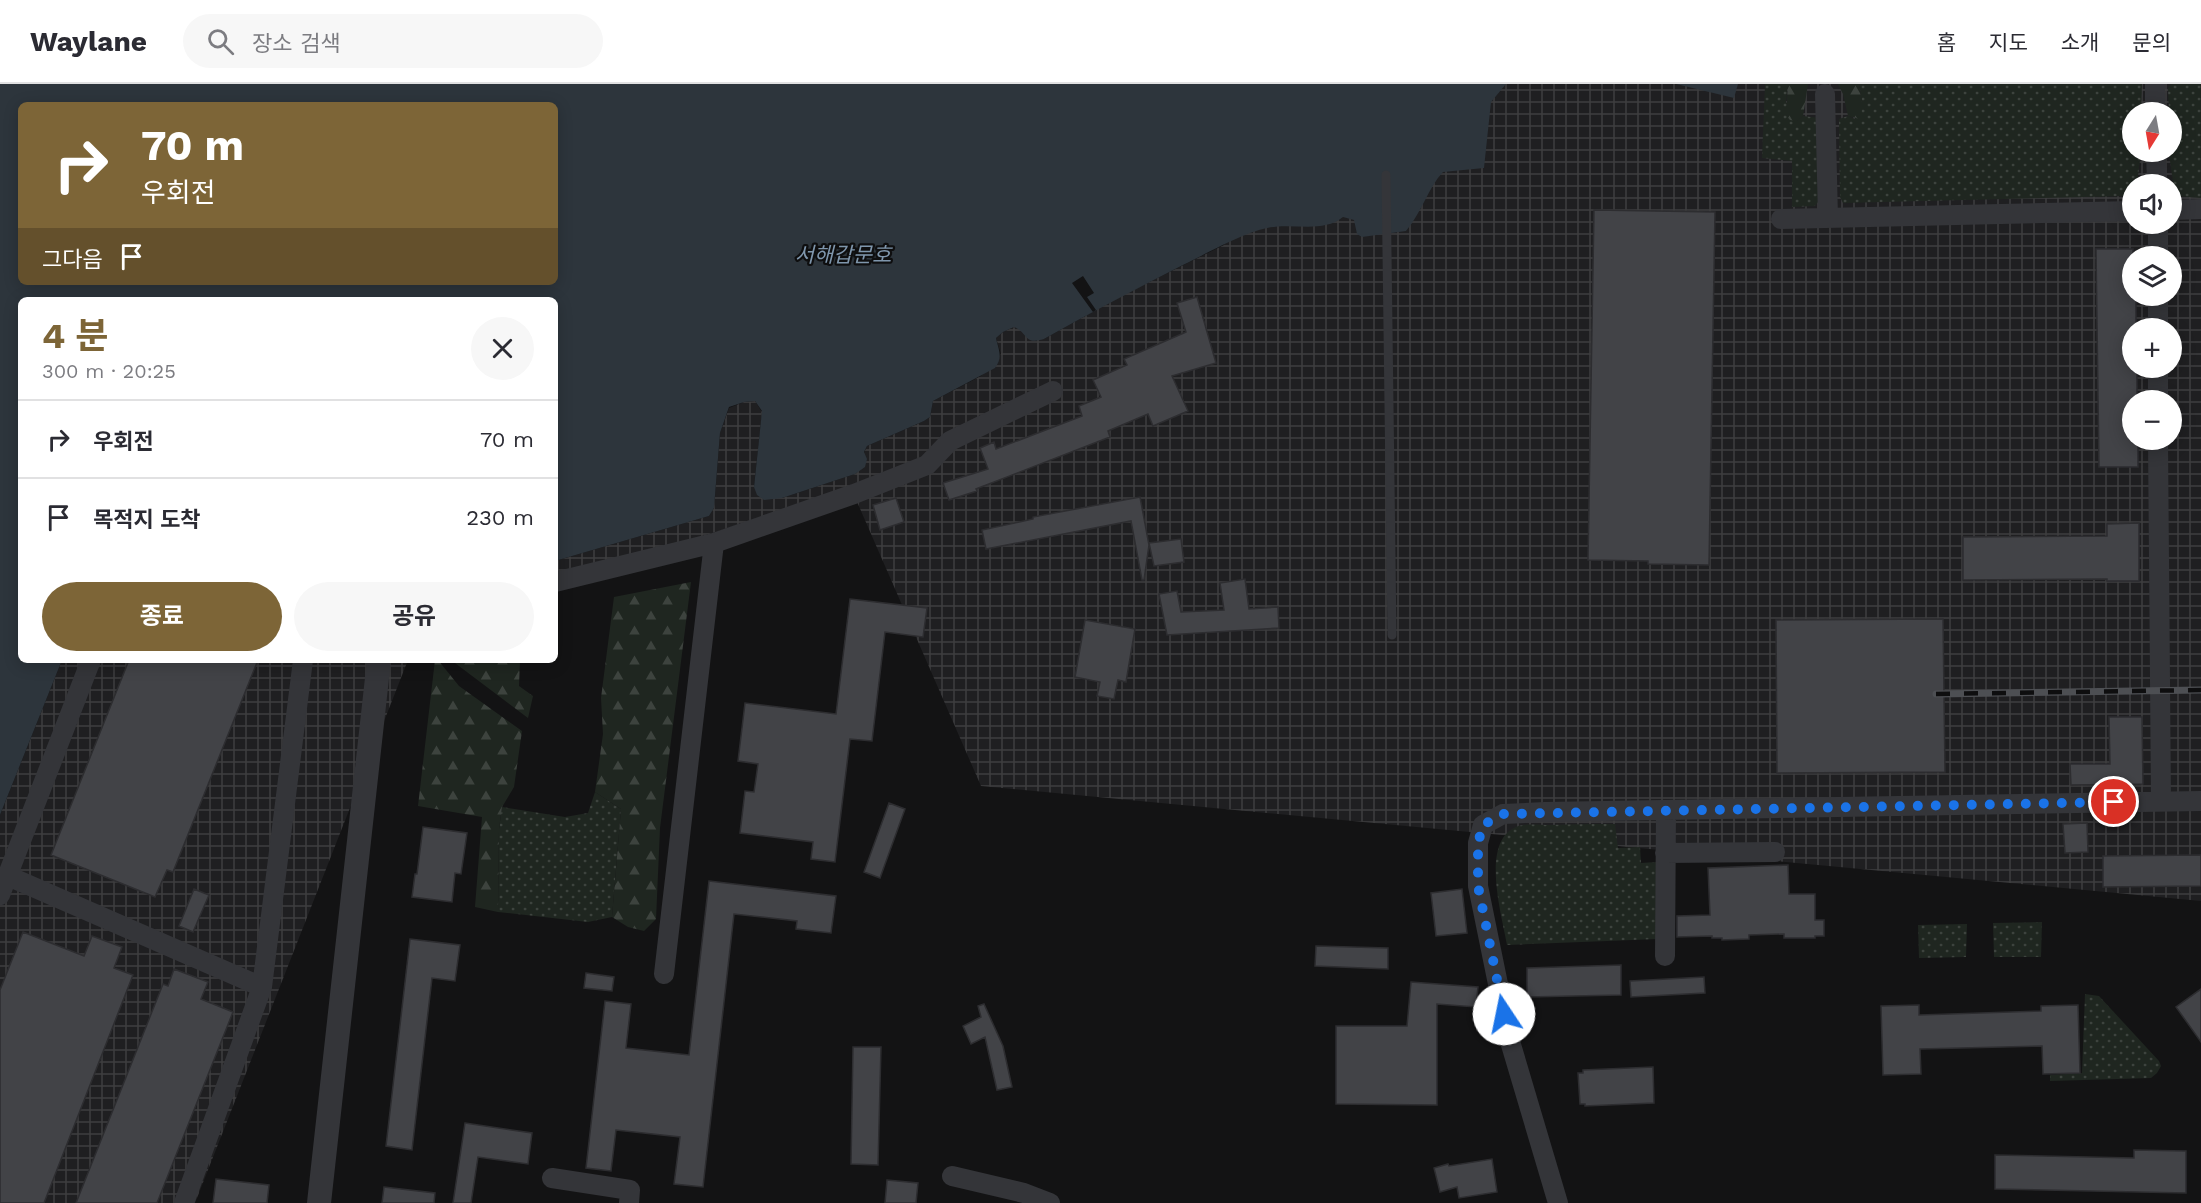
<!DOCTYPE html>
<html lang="ko">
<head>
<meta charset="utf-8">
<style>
  :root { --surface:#fff; --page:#f7f7f7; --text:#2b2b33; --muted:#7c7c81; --line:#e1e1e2; --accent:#7d6537 }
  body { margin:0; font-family:"Work Sans","Noto Sans KR",sans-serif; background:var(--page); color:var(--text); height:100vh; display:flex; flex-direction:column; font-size:22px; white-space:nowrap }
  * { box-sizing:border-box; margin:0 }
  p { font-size:20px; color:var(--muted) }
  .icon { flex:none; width:33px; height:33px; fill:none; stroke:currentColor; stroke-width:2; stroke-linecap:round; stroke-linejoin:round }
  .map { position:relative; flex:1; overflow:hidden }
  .sheet { position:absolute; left:18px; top:213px; width:540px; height:366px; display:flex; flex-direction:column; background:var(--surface); border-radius:9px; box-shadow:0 3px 15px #0003 }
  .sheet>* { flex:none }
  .hud { position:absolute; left:18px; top:18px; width:540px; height:183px; border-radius:9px; box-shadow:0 3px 15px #0003; background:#7d6537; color:#fff; overflow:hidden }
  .needle { width:39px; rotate:191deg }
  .controls { position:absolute; left:2122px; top:18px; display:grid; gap:12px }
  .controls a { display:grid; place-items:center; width:60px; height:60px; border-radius:50%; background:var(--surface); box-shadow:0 3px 15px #0003; font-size:30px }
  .pin { position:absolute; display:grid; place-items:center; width:51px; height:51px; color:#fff; margin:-26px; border:3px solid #fff; border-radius:50%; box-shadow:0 2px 6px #0007 }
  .me { position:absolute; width:66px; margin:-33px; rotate:349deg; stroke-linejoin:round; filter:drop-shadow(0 0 4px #0008) }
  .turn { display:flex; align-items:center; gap:21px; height:126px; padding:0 24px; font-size:27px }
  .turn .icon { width:78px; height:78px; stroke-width:2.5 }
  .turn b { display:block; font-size:42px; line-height:51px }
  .then { display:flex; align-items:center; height:57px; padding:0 24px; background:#0003; gap:12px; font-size:22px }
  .round { display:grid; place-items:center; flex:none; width:63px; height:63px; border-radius:32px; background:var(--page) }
  .overview { display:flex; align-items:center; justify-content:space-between; height:102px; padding:0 24px }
  h1 { font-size:36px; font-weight:700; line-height:45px; color:var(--accent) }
  .primary-button { display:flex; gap:12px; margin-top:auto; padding:12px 24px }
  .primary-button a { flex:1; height:69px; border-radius:36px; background:var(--accent); color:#fff; font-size:24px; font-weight:700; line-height:69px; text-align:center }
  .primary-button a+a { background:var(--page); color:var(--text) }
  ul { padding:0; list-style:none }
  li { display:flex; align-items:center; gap:18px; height:78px; padding:0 24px; border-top:2px solid var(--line) }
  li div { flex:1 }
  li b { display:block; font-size:22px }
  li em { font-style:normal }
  header { display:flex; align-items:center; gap:36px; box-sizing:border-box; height:84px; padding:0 30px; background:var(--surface); border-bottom:2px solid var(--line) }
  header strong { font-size:28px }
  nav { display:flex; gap:33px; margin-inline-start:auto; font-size:21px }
  .search { width:420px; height:54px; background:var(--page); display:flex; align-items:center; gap:15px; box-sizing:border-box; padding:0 21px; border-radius:33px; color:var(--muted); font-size:22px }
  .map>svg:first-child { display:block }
  .industrial { fill:url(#industrial-grid); fill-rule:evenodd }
  .grass { fill:url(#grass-dots) }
  .forest { fill:url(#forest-firs) }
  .water { fill:#2d353c; fill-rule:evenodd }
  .pier { fill:#131314 }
  .building { fill:#424347; stroke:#2d2d30; stroke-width:1.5 }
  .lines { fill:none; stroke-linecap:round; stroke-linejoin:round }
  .service { stroke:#343539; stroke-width:9 }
  .minor { stroke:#343539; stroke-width:20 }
  .tertiary { stroke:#343539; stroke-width:24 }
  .rail-casing { stroke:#4d4f53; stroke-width:7 }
  .rail { stroke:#0e0e0f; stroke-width:4.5; stroke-dasharray:14; stroke-linecap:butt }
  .route { stroke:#1a73e8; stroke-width:10; stroke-dasharray:0 18 }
  .labels { text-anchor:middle; stroke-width:4.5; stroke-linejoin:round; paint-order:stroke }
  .water-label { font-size:21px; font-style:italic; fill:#7f96ac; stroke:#0e0e0f }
</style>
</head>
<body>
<header>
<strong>Waylane</strong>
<div class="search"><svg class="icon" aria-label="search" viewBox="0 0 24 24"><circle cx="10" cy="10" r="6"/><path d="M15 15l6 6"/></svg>장소 검색</div>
<nav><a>홈</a><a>지도</a><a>소개</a><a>문의</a></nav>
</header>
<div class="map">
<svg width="2201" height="1119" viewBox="0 0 2201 1119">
  <defs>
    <pattern id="industrial-grid" width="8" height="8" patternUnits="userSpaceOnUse" patternTransform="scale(1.5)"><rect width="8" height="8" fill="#1f1f21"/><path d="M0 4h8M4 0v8" fill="none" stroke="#3d3d3f"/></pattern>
    <pattern id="grass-dots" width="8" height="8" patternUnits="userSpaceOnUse" patternTransform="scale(1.5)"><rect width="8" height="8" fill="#1f2620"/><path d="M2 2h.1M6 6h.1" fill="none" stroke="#3d433e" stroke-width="1.8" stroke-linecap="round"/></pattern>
    <pattern id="forest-firs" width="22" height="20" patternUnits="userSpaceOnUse" patternTransform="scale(1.5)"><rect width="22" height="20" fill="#1f2620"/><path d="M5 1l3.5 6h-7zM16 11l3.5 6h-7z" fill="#3d433e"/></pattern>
  </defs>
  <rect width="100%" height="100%" fill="#131314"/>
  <path class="industrial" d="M1227,0h974v817l-1220,-115 -130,-298 -296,96v-23l154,-45 5,-8 6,-75 9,-25 15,-6 11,-1 7,11 -8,75 28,11 73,-24 12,-28 57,-25 6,-4 3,-16 48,-25 20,-22 -5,-16 7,-6 11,-5 30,12 75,-42 105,-52zM2133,28h39v40h-39zM2133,100h39v40h-39zM2133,172h39v40h-39zM2133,244h39v40h-39zM2133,316h39v40h-39z
    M62,576h346l-213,543h-195v-388z"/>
  <path class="grass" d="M1765,0h23l-2,18 11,19 6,-5 16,2 -1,84 -3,4 -23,1v-46l-30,-3z
    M1859,0h283l-1,28h-8v40h8l-4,32h-4v7l-5,5 -285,7 -3,-6 -1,-78 9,-3 7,3 7,-17z
    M2171,0h30v114l-24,-2 -4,-13 -4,-30 3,-1v-40h-3l-1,-24z
    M595,708l26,17 -9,108 -24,5 -90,-10 1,-83 3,-22 63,10 23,-4z
    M1615,740l3,24 22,-1 1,16 15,-1 2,77 -151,6c-5,-30 -30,-112 16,-120 8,-1 19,0 27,0 22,-1 44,-1 65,-1z
    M2042,838l-1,35h-47l-1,-34z
    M1967,840l-1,33 -47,1 -1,-33z
    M2085,910l14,2 60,65 2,5 -4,7 -6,5 -101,3v-6l32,-2z"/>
  <path class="forest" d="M1788,0h20l-5,32 -6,5 -7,-1 -4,-5z
    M1838,0h21l3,18 -1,17 -13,-3 -5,-22z
    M691,498l-31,246 -4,91 -12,12 -16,-4 -16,-10 9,-108 -26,-17 8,-58 -2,-36 13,-101z
    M435,576h3l21,26 63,45 -8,56 -12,20 -3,22 -1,83 -23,-5 7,-90 -64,-11z
    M451,576h69l-1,26 14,10 -5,22z"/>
  <path class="water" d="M0,0h1506l-15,18 -7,66 -41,4c-15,16 -21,40 -37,59l-44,6 -5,-3 -3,-14 -11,-3c-21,17 -51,5 -76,11 -27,6 -59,25 -84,37 -47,24 -93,48 -139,74 -21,6 -15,-6 -30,-12l-11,5 -7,6c3,13 7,19 -1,30l-62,33 -3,16 -6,4 -57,25 -3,6 3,7 -2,8 -10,7 -73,24 -18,2 -7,-5 -3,-8 8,-76 -7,-10 -11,1 -15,5 -9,26 -6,75 -5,8 -154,45v-261h-534v360h41l-62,155zM21,21h534v177h-534z
    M1676,0h62l-4,14z"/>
  <path class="pier" d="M1083,192l11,17 -7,4 9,13 -3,2 -21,-29z"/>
  <path class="building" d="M1594,126l121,2 -6,353 -61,-1v-3l-60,-1z
    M2096,165h37v47h3v32h-3v40h4v32h-4v40h5v27h-39z
    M1197,213l19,66 -44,13 16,35 -35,15 -5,-12 -40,17 2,6 -134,52 1,2 -28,9 -6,-17 45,-14 -8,-21 14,-6 2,7 86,-33 -3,-10 22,-9 -8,-17 34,-15 -3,-6 62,-27 -9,-29z
    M1140,413l9,48 -5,35h-2l-11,-59 -145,28 -4,-19 51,-11v-2z
    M896,414l8,24 -24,8 -7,-25z
    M2139,439v58h-32v-2l-144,1v-43l144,-1v-12z
    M1181,455l3,23 -30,4 -5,-23z
    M1245,495l4,30 29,-2 1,21 -112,7 -8,-41 18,-3 4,21 43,-2 -4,-27z
    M850,515l77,9 -4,29 -38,-5 -13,109 -22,-2 -15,123 -24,-3 2,-17 -73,-9 5,-42 9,1 4,-28 -20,-3 7,-58 91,11z
    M1943,535l2,153 -168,1 -1,-153z
    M1085,536l50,9 -9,53 -8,-2 -4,19 -17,-3 3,-14 -25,-5z
    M129,576h129l-85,212 -6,-2 -12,27 -104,-42z
    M2109,633h33l1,67 -72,1 -1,-21h40z
    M889,719l16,6 -25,69 -16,-6z
    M2087,739l1,29 -23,1 -2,-29z
    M423,743l44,6 -6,41 -6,-1 -3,29 -40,-5 3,-23h2z
    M2201,771v31l-98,1v-31z
    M1788,781l1,29h26v26h9v16h-9v2h-31v-4l-35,1v4l-27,1v-2h-10v-2l-35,1v-21l33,-1 -2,-47z
    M709,797l127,15 -5,37 -35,-4 1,-8 -63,-7 -31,273 -29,-3 6,-47 -64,-7 -5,41 -25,-3 19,-167 26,3 -5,44 63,7z
    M194,805l15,6 -16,37 -14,-6z
    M1462,805l5,44 -31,3 -5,-43z
    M23,848l61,24 8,-20 30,11 -8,21 19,7 -89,228h-44v-213z
    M410,855l50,6 -5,36 -23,-3 -20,172 -26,-4z
    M1316,862l72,2v21l-73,-3z
    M1621,881v30l-94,2v-29z
    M174,885l34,13 -7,17 32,13 -76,191h-81l87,-219 5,2z
    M586,889l28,4 -2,14 -28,-3z
    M1704,893l1,16 -74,4 -1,-16z
    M1411,898l67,5 -2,20 -39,-3v101l-101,-1v-78h71z
    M2201,905v53l-25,-35z
    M984,920l19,42 9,41 -15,3 -12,-53 -14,7 -8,-18 18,-9 -3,-11z
    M1919,921v10l122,-4v-5l37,-1 2,68 -37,1 -1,-28 -122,3 1,25 -38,1 -2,-69z
    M853,963h28l-3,118 -27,-1z
    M1653,983l1,36 -69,3v-2h-5l-2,-31h5v-3z
    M465,1039l67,10 -4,31 -50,-7 -7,46h-18z
    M2134,1066l52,1v42l-191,-4v-34l139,3z
    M1492,1075l5,33 -38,6 -2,-11 -17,5 -6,-24 14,-4 1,2z
    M216,1095l53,6 -2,18h-54z
    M887,1096l31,3 -2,20h-31z
    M384,1103l51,6 -1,10h-52z"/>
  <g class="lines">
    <path class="service" d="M1386,91l6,460"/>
    <path class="minor" d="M2155,0v28
      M1825,10l3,124
      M2156,68l1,32
      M2172,126l29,-1
      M1781,135l352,-8
      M2158,140v32
      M2158,212v32
      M2158,284v32
      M2158,356l3,361
      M555,498l159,-39 140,-49 73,-29 23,-24 103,-50
      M1665,769l110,-1
      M8,792l254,111
      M0,811l91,-235
      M1665,872l1,-146
      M664,890l50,-431
      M952,1092l72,17 26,10
      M552,1094l78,12 -1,13
      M184,1119l78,-216 41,-327
      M1558,1119l-49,-165 -31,-152v-43l5,-18 20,-11 42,-2 656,-11"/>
    <path class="tertiary" d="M319,1119l60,-543"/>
    <g class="rail-casing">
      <path id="rail" d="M1936,610l265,-4"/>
    </g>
    <use href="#rail" class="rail"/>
  </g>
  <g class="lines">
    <path class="route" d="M1504,930l-26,-128v-43l5,-18 20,-11 611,-12"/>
  </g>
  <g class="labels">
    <g class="water-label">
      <text x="843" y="178">서해갑문호</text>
    </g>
  </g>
</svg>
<div class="controls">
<a><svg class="needle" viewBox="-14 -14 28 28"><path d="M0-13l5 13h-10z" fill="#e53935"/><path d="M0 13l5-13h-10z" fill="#7c7c81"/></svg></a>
<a><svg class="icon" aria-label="sound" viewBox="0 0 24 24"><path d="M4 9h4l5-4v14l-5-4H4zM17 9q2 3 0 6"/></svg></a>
<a><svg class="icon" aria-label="layers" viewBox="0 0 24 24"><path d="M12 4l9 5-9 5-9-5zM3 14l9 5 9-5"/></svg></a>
<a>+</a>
<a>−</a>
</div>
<div class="pin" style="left:2114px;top:718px;background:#d93025"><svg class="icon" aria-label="arrive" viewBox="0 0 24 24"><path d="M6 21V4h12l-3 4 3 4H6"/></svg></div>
<svg class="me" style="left:1504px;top:930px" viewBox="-20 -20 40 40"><circle r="19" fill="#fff"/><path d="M0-13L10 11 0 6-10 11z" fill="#1a73e8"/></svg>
<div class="hud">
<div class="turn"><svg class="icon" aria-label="right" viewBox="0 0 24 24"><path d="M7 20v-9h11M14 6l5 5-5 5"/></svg><div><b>70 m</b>우회전</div></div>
<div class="then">그다음<svg class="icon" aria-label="arrive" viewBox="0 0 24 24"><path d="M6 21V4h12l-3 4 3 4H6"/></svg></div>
</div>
<section class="sheet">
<div class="overview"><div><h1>4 분</h1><p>300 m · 20:25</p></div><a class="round"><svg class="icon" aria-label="close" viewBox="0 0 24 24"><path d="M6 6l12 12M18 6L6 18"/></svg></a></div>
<ul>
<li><svg class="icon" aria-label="right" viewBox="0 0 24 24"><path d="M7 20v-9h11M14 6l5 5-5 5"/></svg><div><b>우회전</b></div><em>70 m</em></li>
<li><svg class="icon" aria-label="arrive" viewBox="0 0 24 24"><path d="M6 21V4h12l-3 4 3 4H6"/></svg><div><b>목적지 도착</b></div><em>230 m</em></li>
</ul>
<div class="primary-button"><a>종료</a><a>공유</a></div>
</section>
</div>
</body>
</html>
